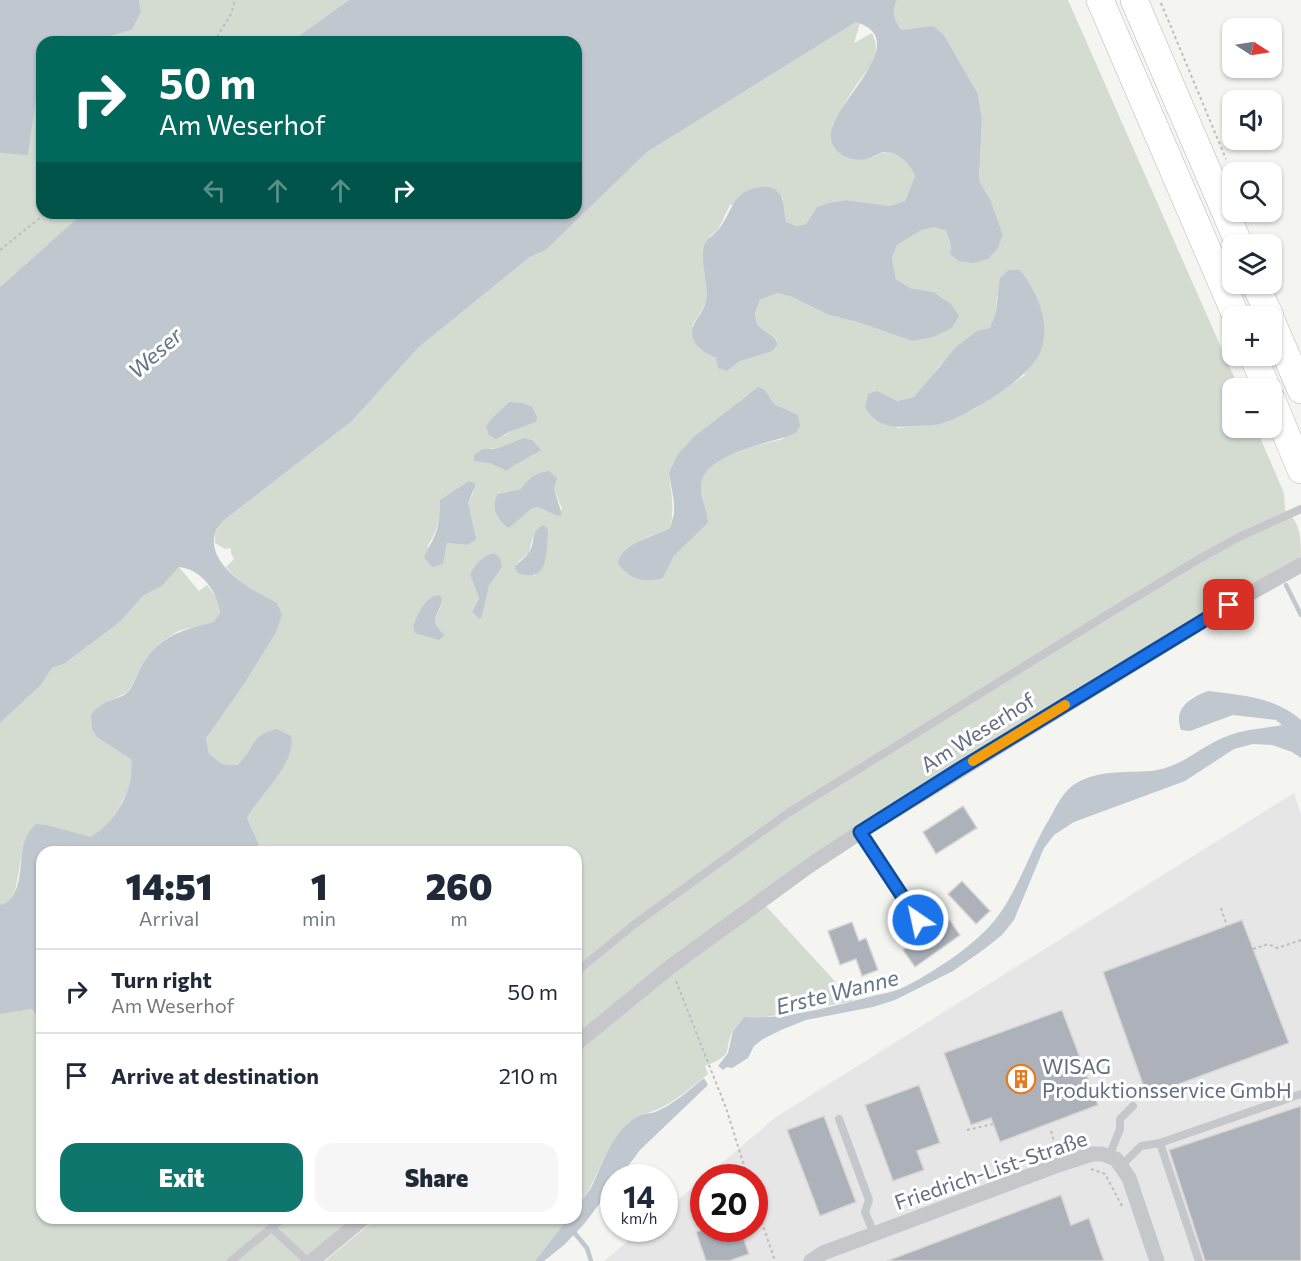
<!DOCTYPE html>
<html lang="en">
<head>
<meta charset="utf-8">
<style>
  :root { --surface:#fff; --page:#f6f6f7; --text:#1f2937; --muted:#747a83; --line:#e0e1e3; --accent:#0f766e }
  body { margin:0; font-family:Commissioner,sans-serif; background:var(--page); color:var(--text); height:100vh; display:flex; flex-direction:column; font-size:22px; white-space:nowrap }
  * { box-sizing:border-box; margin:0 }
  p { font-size:20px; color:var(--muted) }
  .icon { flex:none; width:33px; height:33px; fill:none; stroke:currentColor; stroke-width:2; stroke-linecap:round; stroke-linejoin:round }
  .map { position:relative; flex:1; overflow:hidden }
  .panel { position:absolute; left:36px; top:846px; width:546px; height:378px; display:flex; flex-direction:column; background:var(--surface); border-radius:18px; box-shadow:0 2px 4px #0004 }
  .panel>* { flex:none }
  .banner { position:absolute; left:36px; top:36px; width:546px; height:183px; border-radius:18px; box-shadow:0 2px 4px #0004; background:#00695c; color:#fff; overflow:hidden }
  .needle { width:39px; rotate:102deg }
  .tools { position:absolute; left:1222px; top:18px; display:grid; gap:12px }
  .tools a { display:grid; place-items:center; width:60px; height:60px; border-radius:12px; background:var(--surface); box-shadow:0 2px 4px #0004; font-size:30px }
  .speed { position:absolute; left:600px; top:1164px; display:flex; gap:12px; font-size:30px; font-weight:700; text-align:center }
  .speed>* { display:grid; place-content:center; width:78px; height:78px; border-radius:50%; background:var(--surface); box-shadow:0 2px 4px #0004; line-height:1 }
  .speed small { font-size:15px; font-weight:400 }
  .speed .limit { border:9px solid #d22; background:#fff; color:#111 }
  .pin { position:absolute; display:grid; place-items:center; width:51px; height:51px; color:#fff; margin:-26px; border-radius:12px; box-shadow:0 3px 9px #0006 }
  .me { position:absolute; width:66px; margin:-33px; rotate:326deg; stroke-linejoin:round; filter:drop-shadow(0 0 4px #0008) }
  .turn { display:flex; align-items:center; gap:21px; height:126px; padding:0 24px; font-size:27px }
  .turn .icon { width:78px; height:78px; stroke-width:2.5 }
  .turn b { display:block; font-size:42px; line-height:51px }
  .lanes { display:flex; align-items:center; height:57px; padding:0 24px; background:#0003; justify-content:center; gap:30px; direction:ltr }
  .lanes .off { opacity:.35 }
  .eta { display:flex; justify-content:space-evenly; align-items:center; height:102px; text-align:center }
  .eta b { font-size:36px; font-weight:800; line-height:42px }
  .button { display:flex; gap:12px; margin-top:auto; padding:12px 24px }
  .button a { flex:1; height:69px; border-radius:18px; background:var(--accent); color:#fff; font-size:24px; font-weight:800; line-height:69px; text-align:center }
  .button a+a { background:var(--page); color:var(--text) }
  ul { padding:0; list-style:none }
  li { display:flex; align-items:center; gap:18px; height:84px; padding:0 24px; border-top:2px solid var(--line) }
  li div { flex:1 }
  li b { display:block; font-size:22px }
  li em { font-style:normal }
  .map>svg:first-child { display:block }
  .built { fill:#e5e6e5 }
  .green { fill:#d4dcd2; fill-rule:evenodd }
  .water { fill:#c0c7cf }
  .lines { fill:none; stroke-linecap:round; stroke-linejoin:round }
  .stream { stroke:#c0c7cf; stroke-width:4.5 }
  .building { fill:#adb2ba; stroke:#d6d6d4; stroke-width:1.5 }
  .motorway-casing { stroke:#b5b7bb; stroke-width:28 }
  .path { stroke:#bcbdc0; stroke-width:2; stroke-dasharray:3 3; stroke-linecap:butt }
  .service { stroke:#c5c7cb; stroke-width:8 }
  .minor { stroke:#c5c7cb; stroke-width:15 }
  .motorway { stroke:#fff; stroke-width:27 }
  .route-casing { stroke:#114b97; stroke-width:15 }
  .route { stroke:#1a73e8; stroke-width:10 }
  .slow { stroke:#f59e0b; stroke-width:10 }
  .labels { text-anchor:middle; stroke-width:6; stroke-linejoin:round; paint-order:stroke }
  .street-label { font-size:21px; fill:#646e83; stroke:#fff }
  .poi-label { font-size:21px; fill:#646e83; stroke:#fff; text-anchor:start }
  .water-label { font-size:22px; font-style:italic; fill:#647587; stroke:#fff }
</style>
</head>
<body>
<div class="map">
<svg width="1301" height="1261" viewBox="0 0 1301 1261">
  <rect width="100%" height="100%" fill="#f4f5f1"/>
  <path class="built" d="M1294,793l7,22v446h-697l39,-32 21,-1 1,-18 39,-32v50h50v-50h-50l72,-61z"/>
  <path class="green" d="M139,0h210l-59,42h-201l43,-12 9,-18z
    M897,0h171l171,388h-6v40h23l28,65 1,17c16,12 16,28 16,49l-395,238 -330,241v-186h-322l5,-8 -12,-26 6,-12 1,-63 -9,15 -8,7 -15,-1 -13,-10 -3,-16 16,-26 55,-109c-18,-9 -38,-20 -51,-36l8,-8 -3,-6v-5l-6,1 -10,-6v-10l8,-12 129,-100 67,-74 111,-90 16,-7 101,-98 209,-130 4,1 -6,20 18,-10c11,21 -3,35 -15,51 -9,13 -17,28 -25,42l37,33c4,-2 9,-5 13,-6 15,-4 28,11 33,23l-10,25 -16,5 -43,-6 -18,3 -11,4 -11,17 -10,2 -10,-3 -4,-14 1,-11 -53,7 -12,25 -8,6 -6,25 3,21 -1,21 -14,23 35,45 13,-10 38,-17 -2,-6 -19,-13 -2,-12 5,-13 17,-7 15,4 37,18 28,7 55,19 21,-49 -23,-4 -14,-9 -4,-21 5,-13 23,-14 14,-4 12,4 5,14 -1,9 48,-6 5,-13 -12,-34 -12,-21 3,-60 -4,-26 -34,-59 -29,-5 -12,1c-9,-11 -12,-19 -6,-31zM997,295l28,80 -49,33 -37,16 -42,4v-27l17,-4 13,-13 12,-18 38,-34 13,-4 6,-17zM765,390l9,14 24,11 -15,24c-23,6 -79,16 -82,47 -1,13 7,24 7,37l-34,33 -11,22 -44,-15c3,-21 34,-27 51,-35 5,-20 1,-36 -1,-55l46,-51 32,-27zM509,402l2,29 -7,5 -13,-17zM516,441l18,14 -13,5 -14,11 -18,-8 2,-15 5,2zM554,488l8,21 -5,7 -19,-9 -7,2 -22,18 -11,-33 23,-5zM474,491l-6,12v42l-21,-2 -2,11 -18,-7c12,-18 12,-27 13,-47zM533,536l2,40 -17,-14 11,-9zM494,553l7,14 -12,19 -7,31 -3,2 -7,-7 7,-14 -9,-23c5,-11 11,-19 24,-22zM441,606c-7,16 -9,16 4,29l-6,4 -24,-7z
    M38,87h4v126h41l-83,74v-134l28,1z
    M179,567l20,24 8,-6 11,15 2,13 -5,9 -37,9 -18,12 -13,15 -19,34 -14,7 2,49 15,11c1,4 3,9 2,14 -2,16 -25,61 -42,64 -6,1 -12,-3 -18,-2 -17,3 -34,9 -50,14l-8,43 -9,12 -6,1v-182l41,-38 11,-17 12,-4 56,-42 23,-26 19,-10z
    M765,905l88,96 -92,17 -17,-1c-3,4 -7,8 -10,12 -13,23 4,24 -29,37l3,8c-22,17 -41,36 -69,41l-34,41 -17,36 -12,16v-155l93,-78z
    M32,1009l6,9 -1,18 5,7v175h316l-53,43h-305v-247z
    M377,1218h191l-33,43h-210z"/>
  <path class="water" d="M0,0h139l2,12 -9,18 -43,12h-47v45h-4l-10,68 -28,-2z
    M349,0h548c-6,12 -3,20 5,30l31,-4 11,9 34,59 4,26 -3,60 12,21 12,34 -5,13 -10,11 -15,4 -14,-2 -9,-7 1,-9 -5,-14 -12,-4 -14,4 -23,14 -5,13 4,21 14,9 23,4 18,12 8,12 -7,12 -19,9 -21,4 -55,-19 -28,-7 -37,-18 -15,-4 -17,7 -5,13 2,12 18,13 3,6 -6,7 -32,10 -13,10 -9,-3 -2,-10c-9,-5 -20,-9 -23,-20 -5,-14 11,-24 13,-37 3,-17 -6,-40 -2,-55 3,-8 10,-11 15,-17 15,-20 13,-39 43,-42 7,-1 15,2 19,9 3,5 3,19 5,26l10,4 10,-2 11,-17 11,-4 18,-3 43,6 16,-5 10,-25c-5,-12 -17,-25 -31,-24 -6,1 -12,6 -17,7 -15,3 -34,-4 -36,-21 -5,-31 86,-97 25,-116l-209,130 -101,98 -16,7 -111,90 -67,74 -129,100c-2,4 -7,8 -8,12 -9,33 39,58 62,70l5,12 -6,17 -32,52 -38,54 3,16 13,10 15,1c19,-16 12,-30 40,-36l14,7c6,27 -32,59 -44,82l12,26 -5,8h-212v191l-5,-7 1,-18 -6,-9 -32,5v-109l6,-2c3,-3 7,-7 9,-11 10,-21 1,-51 21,-68l11,1 43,12c25,-12 46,-51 41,-78l-34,-22 -5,-8 -1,-14c12,-17 29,-14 38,-24 7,-10 10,-23 18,-33 18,-25 40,-29 67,-36l6,-9c-2,-20 -18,-44 -41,-46l-17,19 -19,10 -23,26 -56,42 -12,4 -11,17 -41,38v-436l83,-74h493v-171h-286z
    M1009,270h11c17,22 31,52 21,80 -9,28 -74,66 -101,74 -7,2 -16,1 -23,2 -22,2 -40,2 -52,-19l3,-13 9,-3 20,10 17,-4 43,-51 20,-15 13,-3 6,-17 4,-33z
    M758,387l7,3 9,14 24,11 2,11 -4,7c-25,11 -92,19 -95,53 -1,13 7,24 7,37l-34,33 -11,22c-18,5 -34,2 -45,-15 4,-21 35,-26 52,-35l4,-14v-12l-5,-29 9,-19 17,-18z
    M509,402l14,1 9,4 5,10 -1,5 -25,9 -15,8 -7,-4 -3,-8 5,-8z
    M524,438l8,2 9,10c-11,8 -23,11 -34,21l-18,-8 -15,-2v-6l9,-6h13z
    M549,471l8,7 -3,10 8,27 -5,1 -19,-9 -7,2 -22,19c-12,-7 -19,-22 -11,-34l23,-5c8,-11 14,-16 28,-18z
    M469,481l7,3 -8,19 8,36 -8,6 -21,-2 -4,21 -11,3 -8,-10c3,-8 8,-14 11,-22 5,-12 4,-23 5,-35z
    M544,525l4,5c-2,22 2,54 -30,43l-3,-5c3,-6 9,-9 13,-14 8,-10 2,-24 16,-29z
    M494,553l6,5 2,9 -13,19 -7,31 -3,2 -7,-7 7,-14 -9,-23c5,-11 11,-19 24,-22z
    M439,595l3,3c-3,21 -15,20 3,37l-6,5 -24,-7 -2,-7c6,-13 11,-29 26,-31z
    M1208,691c33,4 67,6 93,29v38l-9,-6 -20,-7 -19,-1 -19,5 -49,32 -111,41 -20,13 -10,13 -30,72 -12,15 -19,15 -30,21 -58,29 -22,7 -67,13 -25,10 -18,9 -9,7 -6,12 -16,10 -5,-1 -4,3 -5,-4 10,-13 5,-22 11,-14c38,3 87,-10 125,-20 10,-3 21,-4 31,-8 30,-14 79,-46 98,-73 22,-30 33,-68 53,-100 5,-10 12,-23 21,-30 24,-17 52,-13 79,-15 32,-4 46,-23 74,-34 18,-8 38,-8 57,-12l-6,-5 -43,-5 -43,16 -9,-1c-8,-22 9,-32 27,-39z
    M704,1078l4,7 -68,65 -20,27 -6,1 -1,8 -29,38 -20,21 -20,16h-9l33,-43h8c0,-15 9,-19 16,-32 11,-24 21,-55 45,-69 5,-4 12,-3 18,-5 18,-7 34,-22 49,-34z"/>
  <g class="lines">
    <path class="stream" d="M1286,585l15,30
      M572,1230l15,18 4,13"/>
  </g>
  <path class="building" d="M963,806l14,22 -41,26 -13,-22z
    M962,881l28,30 -14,13 -28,-30z
    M948,918l12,17 -45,32 -12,-17z
    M1242,920l47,123 -142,53 -44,-124z
    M852,922l7,19 7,-3 12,32 -16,6 -6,-17 -16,6 -12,-34z
    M1062,1010l36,95 -98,37 -9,-24 -20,7 -27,-72z
    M919,1085l21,58 -23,8 7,19 -31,11 -28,-76z
    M1301,1106v155h-96l-36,-111z
    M824,1116l32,86 -36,14 -33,-86z
    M1061,1195l10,30 18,-7 15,43h-217z
    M707,1228h33l9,26 -20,7h-23l-10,-29z"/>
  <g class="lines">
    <g class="motorway-casing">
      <path id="motorway" d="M1100,0l136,316
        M1134,0l105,244
        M1255,284l15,32
        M1272,322l29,68
        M1253,356l14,32
        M1272,400l29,70"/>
    </g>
    <path class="path" d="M1161,3l65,156
      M214,42l17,-28 4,-14
      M0,250l46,-37
      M1272,269l2,6
      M1221,908l6,18
      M1253,949l15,-5 9,4 24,-8
      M676,981l50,127 22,70
      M967,1130l26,-6
      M1051,1131l6,20
      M1091,1169l14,5 17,32
      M754,1199l21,62"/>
    <path class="service" d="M860,832l58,88
      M576,972l60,-49 152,-110 325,-202 86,-52 42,-23 60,-27
      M839,1119l30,81 -4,12 9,22
      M1160,1143l39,118
      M1109,1156l11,-27v-10l13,-13
      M1122,1165l19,-19 19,-3 141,-49
      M272,1228l35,33
      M231,1261l52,-43"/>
    <path class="minor" d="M576,1044l94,-77 139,-101 59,-39 361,-222 72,-40
      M312,1261l52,-43
      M811,1261l12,-8 238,-89 31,-10h10l14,5 13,19 28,83"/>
    <use href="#motorway" class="motorway"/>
  </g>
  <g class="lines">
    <g class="route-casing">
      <path id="route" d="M918,920l-58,-88 98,-62 271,-165"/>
    </g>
    <use href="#route" class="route"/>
    <path class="slow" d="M973,761l92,-56"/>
  </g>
  <defs>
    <g id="building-ring" transform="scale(1.5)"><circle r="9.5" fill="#fff" stroke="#e57a21" stroke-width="1.5"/><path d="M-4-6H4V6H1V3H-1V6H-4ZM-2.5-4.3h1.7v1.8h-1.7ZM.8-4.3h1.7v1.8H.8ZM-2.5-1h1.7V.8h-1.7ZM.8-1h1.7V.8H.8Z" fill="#e57a21"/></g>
  </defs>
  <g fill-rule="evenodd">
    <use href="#building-ring" x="1021" y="1079"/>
  </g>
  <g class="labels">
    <g class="street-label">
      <text transform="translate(978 733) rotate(-32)" y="7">Am Weserhof</text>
      <text transform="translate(991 1171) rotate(-19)" y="7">Friedrich-List-Straße</text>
    </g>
    <g class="poi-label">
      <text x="1042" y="1074">WISAG<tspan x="1042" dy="24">Produktionsservice GmbH</tspan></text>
    </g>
    <g class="water-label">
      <text transform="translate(155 353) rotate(-42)" y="8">Weser</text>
      <text transform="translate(837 992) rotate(-14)" y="8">Erste Wanne</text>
    </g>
  </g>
</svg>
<div class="tools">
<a><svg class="needle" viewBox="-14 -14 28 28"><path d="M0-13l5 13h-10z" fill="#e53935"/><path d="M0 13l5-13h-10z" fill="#747a83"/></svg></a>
<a><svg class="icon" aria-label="sound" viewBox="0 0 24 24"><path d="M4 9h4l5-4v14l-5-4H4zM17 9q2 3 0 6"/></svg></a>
<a><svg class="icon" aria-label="search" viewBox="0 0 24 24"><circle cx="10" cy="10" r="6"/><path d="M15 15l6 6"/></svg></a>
<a><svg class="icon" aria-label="layers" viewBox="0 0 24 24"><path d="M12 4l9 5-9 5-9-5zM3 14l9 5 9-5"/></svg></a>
<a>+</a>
<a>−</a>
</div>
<div class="speed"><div>14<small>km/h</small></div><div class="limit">20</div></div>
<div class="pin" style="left:1229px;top:605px;background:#d93025"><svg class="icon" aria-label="arrive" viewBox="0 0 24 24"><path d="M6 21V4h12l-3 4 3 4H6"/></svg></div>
<svg class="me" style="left:918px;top:920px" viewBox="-20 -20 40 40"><circle r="17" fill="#1a73e8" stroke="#fff" stroke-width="3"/><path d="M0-11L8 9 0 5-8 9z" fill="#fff"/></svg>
<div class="banner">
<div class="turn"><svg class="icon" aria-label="right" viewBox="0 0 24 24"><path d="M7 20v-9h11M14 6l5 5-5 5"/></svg><div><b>50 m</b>Am Weserhof</div></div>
<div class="lanes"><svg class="icon off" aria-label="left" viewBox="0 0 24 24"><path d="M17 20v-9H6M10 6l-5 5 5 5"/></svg><svg class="icon off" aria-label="ahead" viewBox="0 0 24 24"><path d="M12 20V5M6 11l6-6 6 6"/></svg><svg class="icon off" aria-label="ahead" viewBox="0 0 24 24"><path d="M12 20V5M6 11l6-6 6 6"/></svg><svg class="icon" aria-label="right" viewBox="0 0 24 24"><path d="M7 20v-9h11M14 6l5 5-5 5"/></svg></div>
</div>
<section class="panel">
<div class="eta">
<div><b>14:51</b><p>Arrival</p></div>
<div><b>1</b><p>min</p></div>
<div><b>260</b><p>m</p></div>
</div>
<ul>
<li><svg class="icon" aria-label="right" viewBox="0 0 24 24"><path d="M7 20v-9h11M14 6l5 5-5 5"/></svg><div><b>Turn right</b><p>Am Weserhof</p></div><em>50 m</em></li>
<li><svg class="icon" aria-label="arrive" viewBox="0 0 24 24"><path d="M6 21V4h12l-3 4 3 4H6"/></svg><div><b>Arrive at destination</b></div><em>210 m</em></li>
</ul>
<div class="button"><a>Exit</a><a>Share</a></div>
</section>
</div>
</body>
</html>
